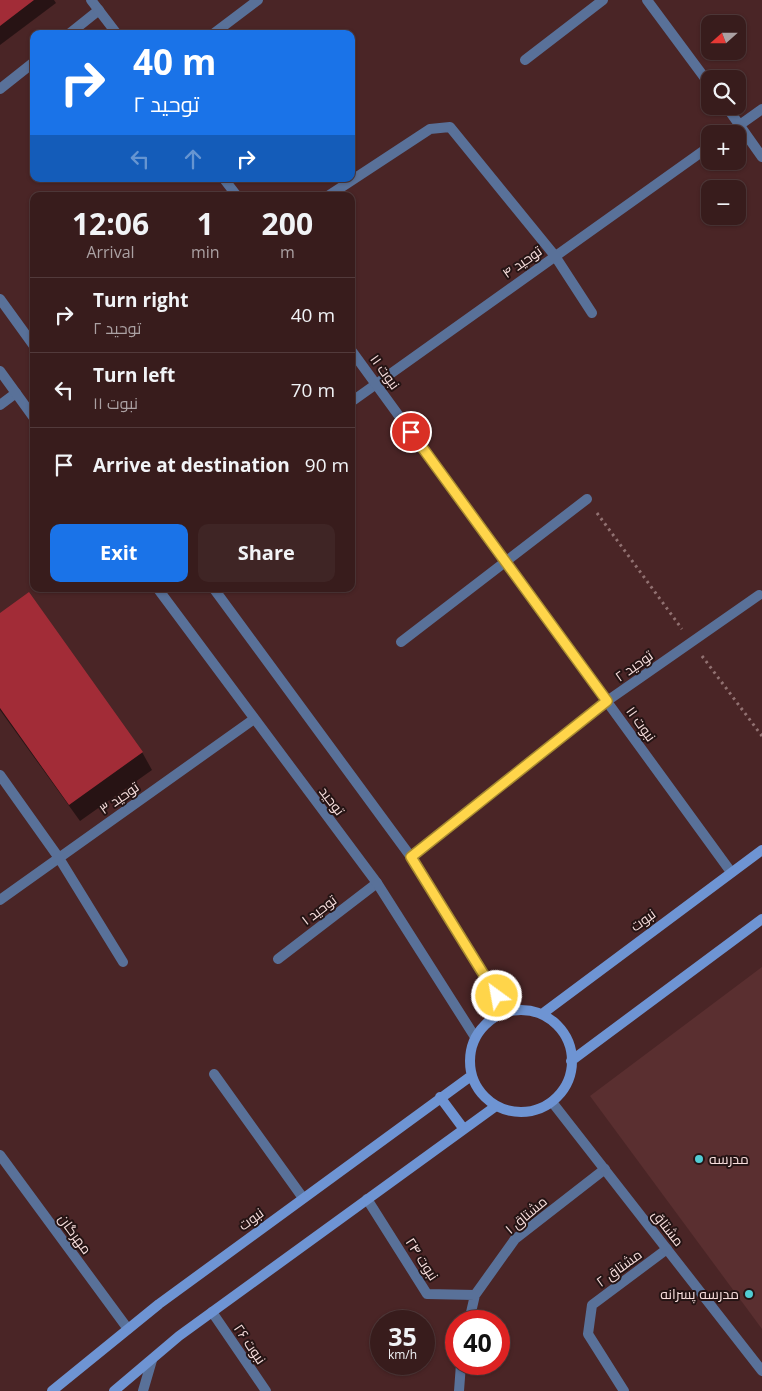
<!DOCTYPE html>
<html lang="en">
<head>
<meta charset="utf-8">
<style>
  :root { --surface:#381c1c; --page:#3f2525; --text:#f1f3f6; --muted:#aba1a3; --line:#523a3b; --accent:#1a73e8 }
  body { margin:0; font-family:"Open Sans",Cairo,sans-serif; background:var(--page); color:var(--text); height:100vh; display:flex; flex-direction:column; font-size:19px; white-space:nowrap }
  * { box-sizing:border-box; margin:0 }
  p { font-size:16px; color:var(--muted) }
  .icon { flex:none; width:28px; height:28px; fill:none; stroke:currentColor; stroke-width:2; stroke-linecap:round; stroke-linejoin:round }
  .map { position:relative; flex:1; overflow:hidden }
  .sheet { position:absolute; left:30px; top:192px; width:325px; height:400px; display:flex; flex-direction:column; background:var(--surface); border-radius:10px; box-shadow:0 1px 4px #0004,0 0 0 1px var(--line) }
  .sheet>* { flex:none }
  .guide { position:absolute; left:30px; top:30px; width:325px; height:152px; border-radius:10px; box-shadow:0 1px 4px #0004,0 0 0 1px var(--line); background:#1a73e8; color:#fff; overflow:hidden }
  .needle { width:32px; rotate:249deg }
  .fabs { position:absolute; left:701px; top:15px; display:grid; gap:10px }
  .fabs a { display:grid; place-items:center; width:45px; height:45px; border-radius:10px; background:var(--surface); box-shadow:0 1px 4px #0004,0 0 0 1px var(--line); font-size:25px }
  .speed { position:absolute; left:370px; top:1310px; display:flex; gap:10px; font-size:25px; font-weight:700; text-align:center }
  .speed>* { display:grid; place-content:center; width:65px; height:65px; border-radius:50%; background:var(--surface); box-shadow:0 1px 4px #0004,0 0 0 1px var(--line); line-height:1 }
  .speed small { font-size:12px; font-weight:400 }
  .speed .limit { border:8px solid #d22; background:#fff; color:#111 }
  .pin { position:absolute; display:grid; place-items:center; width:42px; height:42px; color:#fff; margin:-21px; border:2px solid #fff; border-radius:50%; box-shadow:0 1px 5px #0007 }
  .me { position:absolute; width:55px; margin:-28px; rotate:328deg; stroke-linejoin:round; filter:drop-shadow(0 0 4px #0008) }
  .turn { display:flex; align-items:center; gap:18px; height:105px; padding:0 20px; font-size:22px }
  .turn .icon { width:65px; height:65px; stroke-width:2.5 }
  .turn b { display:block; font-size:35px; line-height:42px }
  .lanes { display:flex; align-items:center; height:48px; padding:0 20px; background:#0003; justify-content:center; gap:25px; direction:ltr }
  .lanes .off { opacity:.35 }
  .eta { display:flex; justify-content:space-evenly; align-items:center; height:85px; text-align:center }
  .eta b { font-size:30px; font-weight:700; line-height:35px }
  .button { display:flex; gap:10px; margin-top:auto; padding:10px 20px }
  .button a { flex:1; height:58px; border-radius:10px; background:var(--accent); color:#fff; font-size:20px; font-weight:700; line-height:58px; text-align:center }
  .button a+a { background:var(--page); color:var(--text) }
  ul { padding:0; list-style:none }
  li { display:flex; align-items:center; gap:15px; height:75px; padding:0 20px; border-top:1px solid var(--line) }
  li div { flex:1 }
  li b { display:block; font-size:19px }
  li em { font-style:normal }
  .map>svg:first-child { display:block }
  .built { fill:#5a2f30 }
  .shadow { fill:#0007 }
  .building { fill:#a22c37 }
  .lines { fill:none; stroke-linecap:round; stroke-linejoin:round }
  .path { stroke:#917171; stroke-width:3; stroke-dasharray:2.5 4; stroke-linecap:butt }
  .minor { stroke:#597199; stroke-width:10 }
  .tertiary { stroke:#597199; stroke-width:10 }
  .secondary { stroke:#6e94d3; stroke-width:10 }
  .route-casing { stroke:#a68a30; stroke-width:12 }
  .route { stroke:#ffd54a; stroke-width:9 }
  .poi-dot { fill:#51ccd3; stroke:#251414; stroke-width:2 }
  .labels { text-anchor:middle; stroke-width:4; stroke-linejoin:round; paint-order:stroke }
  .street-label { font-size:14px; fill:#f7dedd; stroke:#251414 }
  .poi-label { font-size:14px; fill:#f7dedd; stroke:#251414; text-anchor:start }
</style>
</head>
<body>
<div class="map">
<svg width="762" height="1391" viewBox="0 0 762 1391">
  <rect width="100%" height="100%" fill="#4a2526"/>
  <path class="built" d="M762,967v362l-172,-233z"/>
  <path class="shadow" d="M0,0h54l2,3 -56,42z
    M0,615l142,137 10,18 -72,51 -80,-111z"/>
  <path class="building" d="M0,0h34l-34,26z
    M29,592l114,160 -74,53 -69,-97v-95z"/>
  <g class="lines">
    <path class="path" d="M597,513l85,116
      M702,656l60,80"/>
    <path class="minor" d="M647,0l63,85
      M69,34l30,-24
      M213,34l45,-34
      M525,60l78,-60
      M0,89l34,-27
      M726,106l36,51
      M727,134l35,-25
      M328,196l102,-67 20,-2 105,129 37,57
      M351,402l359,-256
      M0,405l16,-12
      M401,642l186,-143
      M0,775l59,83 64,104
      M411,857l196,-156 152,-106
      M0,900l254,-181
      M278,959l99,-76
      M214,1074l89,124
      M367,1199l60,95 48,1
      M212,1312l54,79
      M469,1321l6,-26 40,-56 90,-70
      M143,1391l9,-31
      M459,1391l2,-27
      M624,1391l-36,-57 4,-29 75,-56"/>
    <path class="tertiary" d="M91,0l26,34
      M224,179l13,17
      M0,299l34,47
      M351,350l380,522
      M0,371l34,47
      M158,589l219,294 98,154
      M214,589l197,268 95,154
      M552,1102l210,269
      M0,1155l128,174"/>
    <path class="secondary" d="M470 1061a51 51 0 1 1 102 0a51 51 0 1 1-102 0Z
      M542,1014l220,-164
      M571,1061l191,-142
      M440,1097l23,31
      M52,1391l107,-87 312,-228
      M114,1391l65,-55 317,-230"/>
  </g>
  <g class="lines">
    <g class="route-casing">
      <path id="route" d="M411,432l196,269 -196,156 86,139"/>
    </g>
    <use href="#route" class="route"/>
  </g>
  <g class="poi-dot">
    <circle cx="699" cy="1159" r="5"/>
    <circle cx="749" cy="1294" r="5"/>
  </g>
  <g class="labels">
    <g class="street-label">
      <text transform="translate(522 262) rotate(-35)" y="5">توحید ۴</text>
      <text transform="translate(385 372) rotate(54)" y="5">نبوت ۱۱</text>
      <text transform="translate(634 666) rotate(-35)" y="5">توحید ۲</text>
      <text transform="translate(641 724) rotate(54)" y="5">نبوت ۱۱</text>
      <text transform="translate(119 798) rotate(-35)" y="5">توحید ۳</text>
      <text transform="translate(332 801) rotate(53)" y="5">توحید</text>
      <text transform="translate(319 910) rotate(-37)" y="5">توحید ۱</text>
      <text transform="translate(643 920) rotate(-36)" y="5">نبوت</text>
      <text transform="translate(526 1215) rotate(-40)" y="5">مشتاق ۱</text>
      <text transform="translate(251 1219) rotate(-36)" y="5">نبوت</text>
      <text transform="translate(668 1228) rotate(52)" y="5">مشتاق</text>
      <text transform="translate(75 1234) rotate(54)" y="5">مهرگان</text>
      <text transform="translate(422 1259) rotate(57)" y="5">نبوت ۲۴</text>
      <text transform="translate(619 1268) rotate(-36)" y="5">مشتاق ۲</text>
      <text transform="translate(250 1344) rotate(56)" y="5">نبوت ۲۶</text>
    </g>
    <g class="poi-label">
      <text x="709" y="1164">مدرسه</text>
      <text x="739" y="1299" text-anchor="end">مدرسه پسرانه</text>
    </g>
  </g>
</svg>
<div class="fabs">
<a><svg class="needle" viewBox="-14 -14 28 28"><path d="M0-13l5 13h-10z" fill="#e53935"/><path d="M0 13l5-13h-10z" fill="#aba1a3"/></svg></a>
<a><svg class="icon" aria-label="search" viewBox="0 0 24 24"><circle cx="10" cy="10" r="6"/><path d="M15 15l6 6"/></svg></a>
<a>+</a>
<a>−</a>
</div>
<div class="speed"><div>35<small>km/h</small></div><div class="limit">40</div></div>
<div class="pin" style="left:411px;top:432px;background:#d93025"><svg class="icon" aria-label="arrive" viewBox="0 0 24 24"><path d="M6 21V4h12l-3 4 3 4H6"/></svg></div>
<svg class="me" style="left:497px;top:996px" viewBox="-20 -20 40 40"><circle r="17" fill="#ffd54a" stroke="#fff" stroke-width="3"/><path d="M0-11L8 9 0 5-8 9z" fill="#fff"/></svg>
<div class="guide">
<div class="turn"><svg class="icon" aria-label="right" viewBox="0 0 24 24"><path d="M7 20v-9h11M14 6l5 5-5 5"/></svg><div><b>40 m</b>توحید ۲</div></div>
<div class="lanes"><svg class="icon off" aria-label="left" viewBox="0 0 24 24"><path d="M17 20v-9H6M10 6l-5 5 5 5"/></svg><svg class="icon off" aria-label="ahead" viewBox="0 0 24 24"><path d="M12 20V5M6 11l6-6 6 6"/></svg><svg class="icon" aria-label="right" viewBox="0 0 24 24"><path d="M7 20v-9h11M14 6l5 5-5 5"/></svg></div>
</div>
<section class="sheet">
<div class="eta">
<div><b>12:06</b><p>Arrival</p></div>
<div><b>1</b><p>min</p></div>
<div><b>200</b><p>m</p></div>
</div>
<ul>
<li><svg class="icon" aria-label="right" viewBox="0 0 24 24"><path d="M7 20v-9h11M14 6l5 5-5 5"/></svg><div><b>Turn right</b><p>توحید ۲</p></div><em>40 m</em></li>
<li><svg class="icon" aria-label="left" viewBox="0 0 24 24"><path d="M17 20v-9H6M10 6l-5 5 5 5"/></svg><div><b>Turn left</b><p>نبوت ۱۱</p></div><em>70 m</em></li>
<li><svg class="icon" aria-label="arrive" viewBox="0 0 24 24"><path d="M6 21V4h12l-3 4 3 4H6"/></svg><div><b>Arrive at destination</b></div><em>90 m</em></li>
</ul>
<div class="button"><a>Exit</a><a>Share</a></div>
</section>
</div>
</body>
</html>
